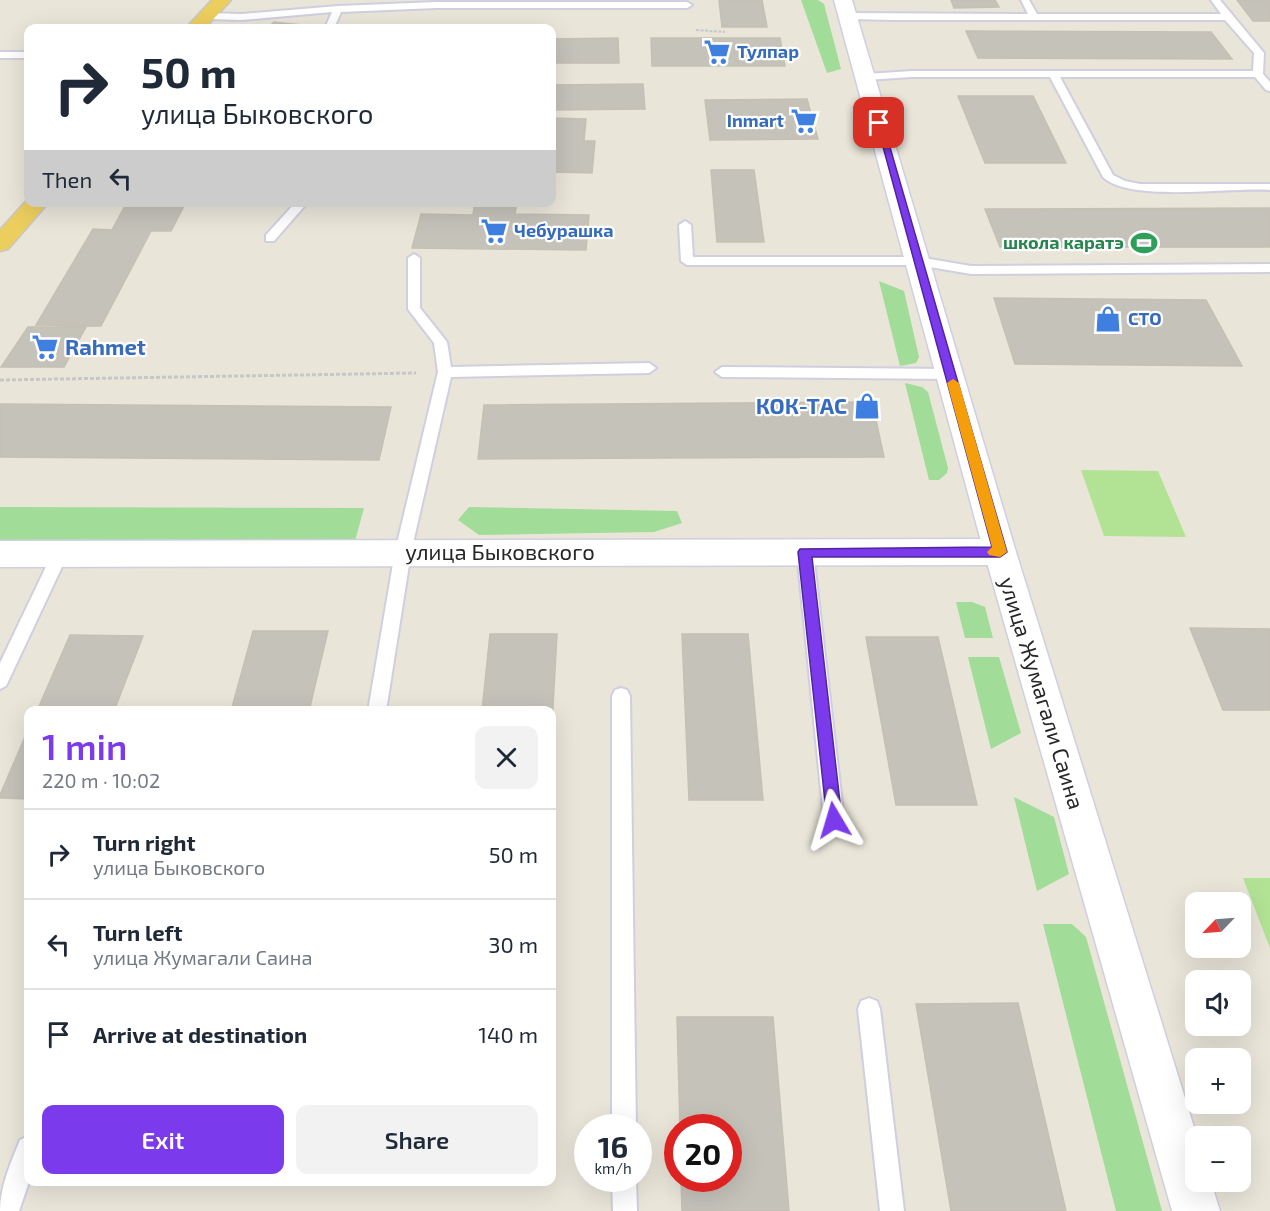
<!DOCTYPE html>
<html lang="en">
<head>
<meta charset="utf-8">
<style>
  :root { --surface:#fff; --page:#f2f2f3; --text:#1f2937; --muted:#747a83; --line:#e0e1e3; --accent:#7c3aed }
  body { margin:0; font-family:"Exo 2",sans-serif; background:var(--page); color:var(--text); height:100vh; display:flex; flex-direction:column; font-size:22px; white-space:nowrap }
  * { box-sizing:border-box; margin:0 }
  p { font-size:20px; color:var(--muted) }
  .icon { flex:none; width:33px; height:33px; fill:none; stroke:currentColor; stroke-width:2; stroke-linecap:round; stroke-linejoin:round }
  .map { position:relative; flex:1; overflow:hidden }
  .panel { position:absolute; left:24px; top:706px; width:532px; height:480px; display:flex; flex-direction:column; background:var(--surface); border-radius:12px; box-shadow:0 6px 24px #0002 }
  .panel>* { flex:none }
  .guide { position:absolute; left:24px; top:24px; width:532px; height:183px; border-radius:12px; box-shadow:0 6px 24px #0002; background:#fff; color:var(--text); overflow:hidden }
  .needle { width:39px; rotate:245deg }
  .buttons { position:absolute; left:1185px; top:892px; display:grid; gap:12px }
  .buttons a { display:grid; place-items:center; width:66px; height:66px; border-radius:12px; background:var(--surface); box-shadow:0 6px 24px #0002; font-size:30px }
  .speed { position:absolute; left:574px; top:1114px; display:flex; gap:12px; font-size:30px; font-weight:700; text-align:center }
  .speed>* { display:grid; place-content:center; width:78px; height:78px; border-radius:50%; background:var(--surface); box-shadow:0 6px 24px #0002; line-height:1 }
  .speed small { font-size:15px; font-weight:400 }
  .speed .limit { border:9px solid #d22; background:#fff; color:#111 }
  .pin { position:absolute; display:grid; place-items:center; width:51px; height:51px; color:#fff; margin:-26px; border-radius:12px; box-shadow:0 3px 9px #0006 }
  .me { position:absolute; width:66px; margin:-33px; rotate:353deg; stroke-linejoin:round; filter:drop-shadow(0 0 4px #0008) }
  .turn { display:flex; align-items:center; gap:21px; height:126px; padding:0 18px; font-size:27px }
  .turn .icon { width:78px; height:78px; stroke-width:2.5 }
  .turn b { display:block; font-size:42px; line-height:51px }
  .then { display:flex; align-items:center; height:57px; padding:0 18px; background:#0003; gap:12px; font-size:22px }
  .round { display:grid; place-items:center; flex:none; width:63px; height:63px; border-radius:12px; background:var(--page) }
  .head { display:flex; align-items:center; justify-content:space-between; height:102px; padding:0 18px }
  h1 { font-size:36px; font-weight:600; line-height:45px; color:var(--accent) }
  .primary-button { display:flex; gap:12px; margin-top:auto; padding:12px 18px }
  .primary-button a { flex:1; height:69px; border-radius:12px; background:var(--accent); color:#fff; font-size:24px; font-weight:600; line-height:69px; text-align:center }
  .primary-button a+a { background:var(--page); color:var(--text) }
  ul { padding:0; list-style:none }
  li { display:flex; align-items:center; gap:18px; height:90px; padding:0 18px; border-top:2px solid var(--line) }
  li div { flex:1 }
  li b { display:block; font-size:22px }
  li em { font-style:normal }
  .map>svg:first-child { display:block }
  .green { fill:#a2dc99 }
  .pitch { fill:#b2e395 }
  .building { fill:#c4c2b9; stroke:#c4c1b3; stroke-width:1.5 }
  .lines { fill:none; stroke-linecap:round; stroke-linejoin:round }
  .service-casing { stroke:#cfcfdf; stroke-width:4 }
  .minor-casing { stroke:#cfcfdf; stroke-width:3 }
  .tertiary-casing { stroke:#cfcfdf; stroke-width:3 }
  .trunk-casing { stroke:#c7c7c7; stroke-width:3 }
  .path-far1 { stroke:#c7c7c7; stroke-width:2; stroke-dasharray:3 1.5; stroke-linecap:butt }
  .path { stroke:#c7c7c7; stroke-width:3; stroke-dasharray:4 2; stroke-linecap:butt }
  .service { fill:#fff; fill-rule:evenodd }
  .minor { fill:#fff; fill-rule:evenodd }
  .tertiary { fill:#fff; fill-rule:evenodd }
  .trunk { fill:#ecce5e; fill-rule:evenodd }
  .route { fill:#7c3aed; stroke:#51269a; stroke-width:1.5 }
  .slow { fill:#f59e0b }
  .labels { text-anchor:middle; stroke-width:4.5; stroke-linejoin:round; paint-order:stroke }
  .far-shop-label { font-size:18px; font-weight:bold; fill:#366cbe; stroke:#fff; text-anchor:start }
  .far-leisure-label { font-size:18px; font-weight:bold; fill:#27864d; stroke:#fff; text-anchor:end }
  .shop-label { font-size:22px; font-weight:bold; fill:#366cbe; stroke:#fff; text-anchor:start }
  .street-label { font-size:22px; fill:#272727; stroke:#fff }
</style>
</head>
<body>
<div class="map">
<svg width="1270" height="1211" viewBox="0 0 1270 1211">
  <rect width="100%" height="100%" fill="#e9e5d9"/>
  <path class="green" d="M801,0h17l6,4 17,65 -14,4z
    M879,281l25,10 15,66 -3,6 -16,3z
    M905,383l17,4 6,5 20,76 -1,5 -8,7h-10z
    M0,507l364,1 -9,33 -355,1z
    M469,507l208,4 5,12 -28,9 -175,3 -21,-15z
    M956,602h16l13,5 8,31h-28z
    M968,657h31l22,76 -30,16z
    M1014,797l40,20 15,57 -32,17z
    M1043,924h29l14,13 76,274h-46z"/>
  <path class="pitch" d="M1081,470l77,1 28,66 -82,-1z
    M1243,878h27v70z"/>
  <path class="building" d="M719,0h43l5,27h-45z
    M951,0h44l4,7 -45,1z
    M1237,0h33v21h-17z
    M274,22l38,4 -2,2h-42z
    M489,26v2h-141z
    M966,31l245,1 21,27 -254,-1z
    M618,38l1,25h-67v-24z
    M651,38h129l5,28h-133z
    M643,84l2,25 -93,1v-25z
    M958,96h75l33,67h-81z
    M807,99l11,40 -108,1 -5,-40z
    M552,118l34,1 -2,22h11l-3,32 -40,-1z
    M711,170h43l10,72h-47z
    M127,202h59l-15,29h-20l-50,95 -65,-1 57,-96 19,1z
    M475,202h42l-2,12 74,1 -3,35 -174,-2 9,-34 52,1z
    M1270,208v39h-270l-15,-38z
    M994,298l212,2 36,66 -227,-2z
    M28,327h58l-22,40h-63z
    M872,402l12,55 -406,2 6,-54z
    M0,404l391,3 -12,53 -379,-3z
    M1190,628l80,1v81h-47z
    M253,631h75l-19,80h-78z
    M490,634h67l-5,90v-13h-70z
    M682,634h66l15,166h-74z
    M70,635l73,1 -29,75h-77z
    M866,637h72l39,168h-81z
    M28,730v69l-28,-1v-3z
    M1018,1003l48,208h-115l-35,-207z
    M677,1017h96l16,194h-107l-1,-32h48v-51h-49z"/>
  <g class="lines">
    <g class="service-casing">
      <path id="service" d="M1021,0h8l8,14h184l-10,-14h9l44,53 -1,21 7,8v9l-4,-1 -11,-13h-195l53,98 12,6 15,3h130v6c-39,-3 -140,13 -167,-13l-53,-100h-138l-46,3 -5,-3 5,-3 46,-3h341l1,-18 -29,-33h-330l-47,-1 -5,-3 5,-3 180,1z
        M436,2h251l5,3 -5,3h-251l-95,4 -7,16h-9l7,-16 -90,8 -35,-1 -5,-3 5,-3 35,1 96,-8z
        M0,52h28v6h-28z
        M296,202h12l-34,39h-8v-6z
        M685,221l6,4 2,32h225l53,9 299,-2v8l-299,2 -53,-9h-231l-6,-4 -2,-36z
        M414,254l6,4v50l27,34 4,25 198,-4 7,5 -7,5 -198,4 -40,175 -25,159h-18l27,-159 43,-180 -4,-29 -26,-34v-51z
        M722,367l228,2 7,5 -7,5 -228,-2 -7,-5z
        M805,546l6,2 2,4 31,268 -3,7 -7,2 -7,-2 -3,-7 -27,-268 2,-4z
        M60,548l6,2 2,4 -62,132 -6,3v-26l54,-113z
        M621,688l6,2 3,6 6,432h-24v-432l3,-6z
        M869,998l8,3 3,8 24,202h-24l-22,-202 3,-8z
        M28,1136l1,46 -10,29h-19c0,-24 11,-49 20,-71z
        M612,1179h24l1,32h-24z"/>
    </g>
    <g class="minor-casing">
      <path id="minor" d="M1000,539l11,4 5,9 -5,9 -11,4 -1000,2v-26z"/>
    </g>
    <g class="tertiary-casing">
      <path id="tertiary" d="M834,0h18l164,552 181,585 -1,45h15l9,29h-48l-188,-659z"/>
    </g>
    <g class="trunk-casing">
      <path id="trunk" d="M212,0h19l-26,28h-19z
        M28,199v3h21l-41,47 -8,2v-21z"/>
    </g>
    <path class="path-far1" d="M696,30l29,2"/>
    <path class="path" d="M0,380l416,-7"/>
    <use href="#service" class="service"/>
    <use href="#minor" class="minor"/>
    <use href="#tertiary" class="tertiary"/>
    <use href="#trunk" class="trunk"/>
  </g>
  <path class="route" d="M876,121l7,2 124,429 -7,5h-188l30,263 -2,5 -6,2 -5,-2 -2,-5 -29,-268 2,-3 192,-2z"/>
  <path class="slow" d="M953,379l6,4 48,169 -7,5 -11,-2 -2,-3 5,-5 -45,-164z"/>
  <defs>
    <g id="supermarket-bare" transform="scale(2.07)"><path d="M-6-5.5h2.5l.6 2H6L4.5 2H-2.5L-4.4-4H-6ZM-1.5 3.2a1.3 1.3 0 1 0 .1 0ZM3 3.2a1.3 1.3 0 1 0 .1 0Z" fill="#3f7fe0" stroke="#fff" stroke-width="2.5" paint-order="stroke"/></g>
    <g id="stadium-bare" transform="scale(2.07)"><path d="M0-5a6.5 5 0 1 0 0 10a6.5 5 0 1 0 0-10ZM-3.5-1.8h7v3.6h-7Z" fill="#2e9e5b" stroke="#fff" stroke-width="2.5" paint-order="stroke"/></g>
    <g id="shop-bare" transform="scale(2.07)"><path d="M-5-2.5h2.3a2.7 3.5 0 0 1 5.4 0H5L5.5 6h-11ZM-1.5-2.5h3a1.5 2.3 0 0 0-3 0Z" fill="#3f7fe0" stroke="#fff" stroke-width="2.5" paint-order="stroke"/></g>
  </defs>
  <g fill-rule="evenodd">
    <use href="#supermarket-bare" x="717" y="52"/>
    <use href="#supermarket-bare" x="804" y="121"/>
    <use href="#supermarket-bare" x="494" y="231"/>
    <use href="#stadium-bare" x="1144" y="243"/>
    <use href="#shop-bare" x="1108" y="319"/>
    <use href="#supermarket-bare" x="45" y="347"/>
    <use href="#shop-bare" x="867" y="406"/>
  </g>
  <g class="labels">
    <g class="far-shop-label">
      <text x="737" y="58">Тулпар</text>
      <text x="784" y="127" text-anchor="end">Inmart</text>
      <text x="514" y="237">Чебурашка</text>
      <text x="1128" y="325">СТО</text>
    </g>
    <g class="far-leisure-label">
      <text x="1124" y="249">школа каратэ</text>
    </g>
    <g class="shop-label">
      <text x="65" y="355">Rahmet</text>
      <text x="847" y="414" text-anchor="end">КОК-ТАС</text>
    </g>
    <g class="street-label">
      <text x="500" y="560">улица Быковского</text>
      <text transform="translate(1042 693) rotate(73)" y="8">улица Жумагали Саина</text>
    </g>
  </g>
</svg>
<div class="buttons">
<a><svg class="needle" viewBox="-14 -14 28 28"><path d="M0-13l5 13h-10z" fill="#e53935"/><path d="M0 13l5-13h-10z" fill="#747a83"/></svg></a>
<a><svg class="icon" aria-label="sound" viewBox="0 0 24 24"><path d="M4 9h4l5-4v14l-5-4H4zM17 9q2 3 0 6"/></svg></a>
<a>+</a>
<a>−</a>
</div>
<div class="speed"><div>16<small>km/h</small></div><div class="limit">20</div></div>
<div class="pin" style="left:879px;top:123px;background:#d93025"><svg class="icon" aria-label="arrive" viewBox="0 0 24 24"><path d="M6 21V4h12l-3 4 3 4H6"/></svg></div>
<svg class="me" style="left:834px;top:820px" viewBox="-20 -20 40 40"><path d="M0-17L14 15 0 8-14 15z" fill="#7c3aed" stroke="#fff" stroke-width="4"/></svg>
<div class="guide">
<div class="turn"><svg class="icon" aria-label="right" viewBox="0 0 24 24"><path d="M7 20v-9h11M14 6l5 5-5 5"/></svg><div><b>50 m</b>улица Быковского</div></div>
<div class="then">Then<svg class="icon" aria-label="left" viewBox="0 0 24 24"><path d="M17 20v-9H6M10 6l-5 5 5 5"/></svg></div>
</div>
<section class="panel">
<div class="head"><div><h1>1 min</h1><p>220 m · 10:02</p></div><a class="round"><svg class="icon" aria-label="close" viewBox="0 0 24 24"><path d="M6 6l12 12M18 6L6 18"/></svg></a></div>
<ul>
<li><svg class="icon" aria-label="right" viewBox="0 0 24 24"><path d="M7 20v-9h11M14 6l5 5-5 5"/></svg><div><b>Turn right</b><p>улица Быковского</p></div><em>50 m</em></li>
<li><svg class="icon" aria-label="left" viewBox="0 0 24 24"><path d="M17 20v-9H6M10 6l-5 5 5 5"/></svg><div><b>Turn left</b><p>улица Жумагали Саина</p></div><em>30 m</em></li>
<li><svg class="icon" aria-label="arrive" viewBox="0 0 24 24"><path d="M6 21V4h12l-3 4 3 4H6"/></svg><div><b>Arrive at destination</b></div><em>140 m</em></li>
</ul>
<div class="primary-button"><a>Exit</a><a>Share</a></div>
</section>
</div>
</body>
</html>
